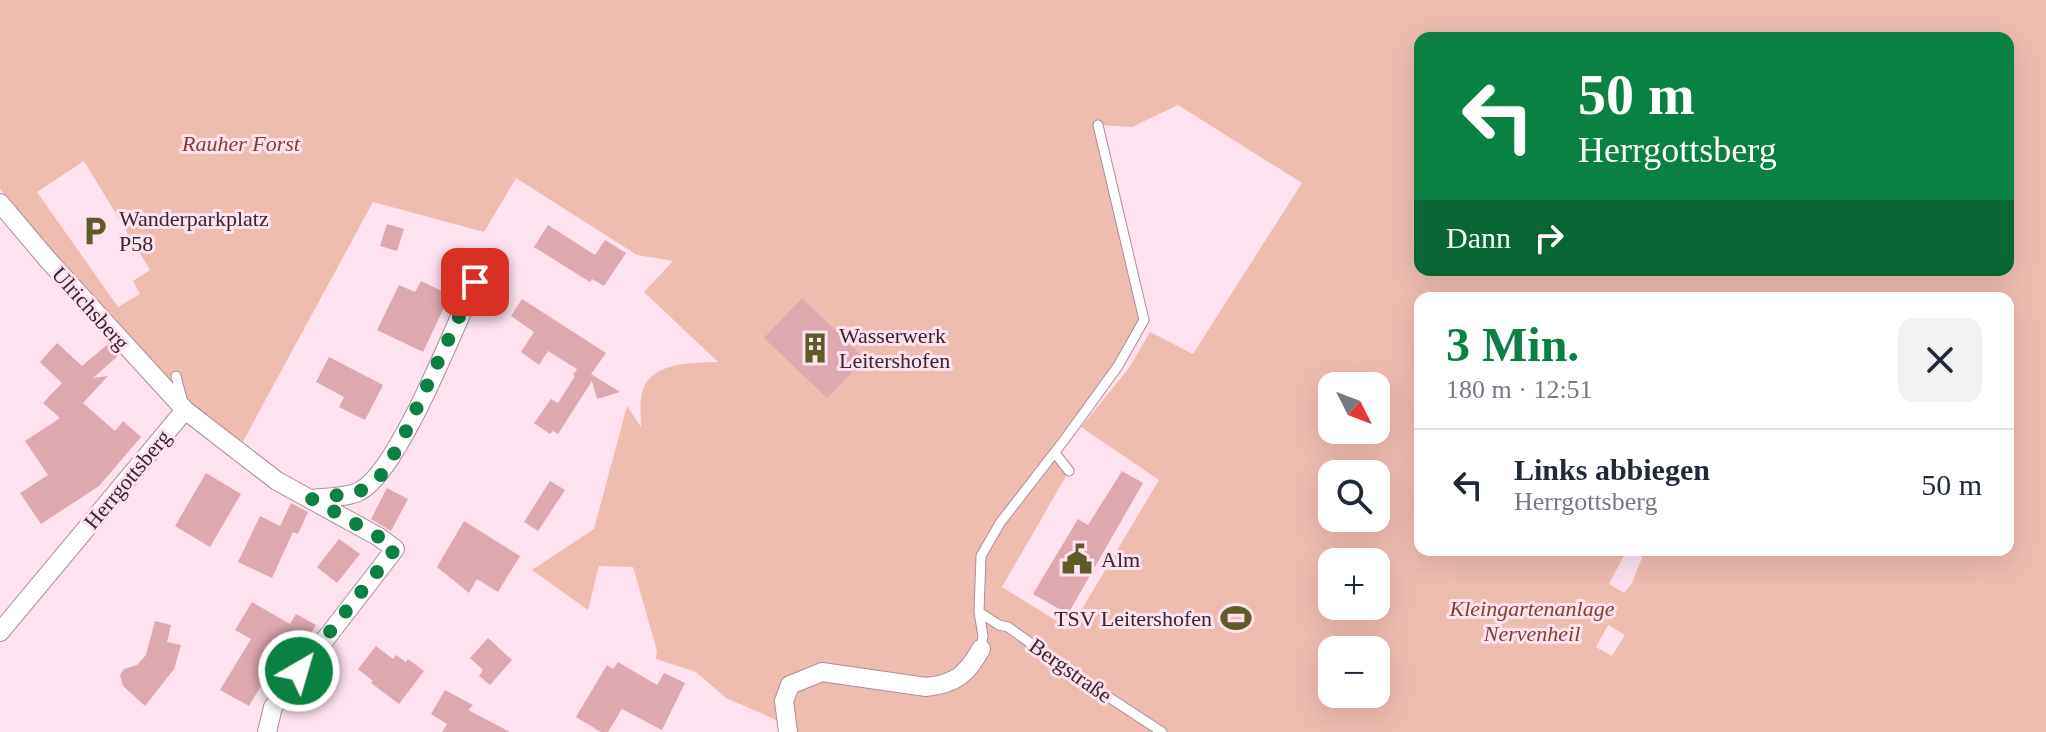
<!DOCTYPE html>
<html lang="de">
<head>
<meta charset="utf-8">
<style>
  :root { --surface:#fff; --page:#f2f2f3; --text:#1f2937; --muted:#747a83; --line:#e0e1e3; --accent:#0b8043 }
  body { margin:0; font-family:Georgia,serif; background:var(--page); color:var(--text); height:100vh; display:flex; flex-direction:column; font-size:30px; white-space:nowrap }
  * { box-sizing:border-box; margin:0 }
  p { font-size:26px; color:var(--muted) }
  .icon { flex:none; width:44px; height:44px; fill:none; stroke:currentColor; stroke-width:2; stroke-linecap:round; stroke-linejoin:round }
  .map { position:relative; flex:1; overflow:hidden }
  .drawer { position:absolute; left:1414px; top:292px; width:600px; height:264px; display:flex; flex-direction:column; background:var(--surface); border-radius:16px; box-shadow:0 8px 32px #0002 }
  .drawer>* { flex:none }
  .banner { position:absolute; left:1414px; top:32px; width:600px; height:244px; border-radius:16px; box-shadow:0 8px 32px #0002; background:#0b8043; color:#fff; overflow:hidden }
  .needle { width:52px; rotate:132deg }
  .fabs { position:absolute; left:1318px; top:372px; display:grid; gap:16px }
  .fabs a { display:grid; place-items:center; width:72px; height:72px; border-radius:16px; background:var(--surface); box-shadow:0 8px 32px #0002; font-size:40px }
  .pin { position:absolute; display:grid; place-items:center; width:68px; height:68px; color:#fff; margin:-34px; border-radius:16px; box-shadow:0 4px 12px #0006 }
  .me { position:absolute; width:88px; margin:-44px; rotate:38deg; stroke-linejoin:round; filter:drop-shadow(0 0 6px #0008) }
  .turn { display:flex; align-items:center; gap:28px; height:168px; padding:0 32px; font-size:36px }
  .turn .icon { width:104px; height:104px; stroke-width:2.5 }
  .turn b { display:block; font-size:56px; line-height:68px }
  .then { display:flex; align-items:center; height:76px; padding:0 32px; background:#0003; gap:16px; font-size:30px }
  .round { display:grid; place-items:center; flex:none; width:84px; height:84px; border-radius:16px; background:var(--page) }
  .overview { display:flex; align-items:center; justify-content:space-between; height:136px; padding:0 32px }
  h1 { font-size:48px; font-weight:800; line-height:60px; color:var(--accent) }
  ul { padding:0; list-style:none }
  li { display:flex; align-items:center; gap:24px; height:112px; padding:0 32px; border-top:2px solid var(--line) }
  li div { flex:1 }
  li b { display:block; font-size:30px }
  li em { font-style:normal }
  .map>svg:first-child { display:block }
  .green { fill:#efbcb0; fill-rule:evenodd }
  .building { fill:#dea8af }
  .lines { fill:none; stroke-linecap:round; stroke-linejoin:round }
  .lane-casing { stroke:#ac8d9d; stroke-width:11 }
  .street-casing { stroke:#ac8d9d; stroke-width:20 }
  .lane { stroke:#fff; stroke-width:9 }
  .street { stroke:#fff; stroke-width:18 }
  .route { stroke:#0b8043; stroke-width:14; stroke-dasharray:0 25.2 }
  .labels { text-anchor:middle; stroke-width:6; stroke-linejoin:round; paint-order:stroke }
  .park-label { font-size:22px; font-style:italic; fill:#814031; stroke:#fee2f0 }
  .poi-label { font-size:22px; fill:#35282f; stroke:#fee2f0; text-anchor:start }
  .street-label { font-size:22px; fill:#35282f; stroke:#fee2f0 }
</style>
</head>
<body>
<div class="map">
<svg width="2046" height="732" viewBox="0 0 2046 732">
  <rect width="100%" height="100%" fill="#fee2f0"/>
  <path class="green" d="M0,0h2046v732h-1258l-1,-4 -15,-10 -46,-20 -30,-26 -40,-13 1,-8 -24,-84 -34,-1 -11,44 -56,-40 62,-41 33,-123 14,21c0,-11 -2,-28 2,-38 11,-28 51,-26 75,-27l-74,-70 29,-31 -36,-6 -121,-77 -32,54 -111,-30 -132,243 -49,-41 -138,-150 -54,-65zM1420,38h588v232h-588zM1178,105l124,78 -109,171 -43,-22 -21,36 -48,59 78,53 -89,149 -68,-42 67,-116 -14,-18 89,-133 -45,-195 33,2zM84,161l66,109 -17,11 7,13 -22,13 -81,-115zM1420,298h588v252h-363l-13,33 -8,10 -15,-9 18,-34h-207zM1332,386h44v44h-44zM1332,474h44v44h-44zM1332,562h44v44h-44zM1608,625l17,10 -13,21 -16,-9zM1332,650h44v44h-44z"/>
  <path class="building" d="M387,224l17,5 -7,22 -17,-5z
    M548,225l47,30 10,-15 21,13 -22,33 -12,-7 -2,3 -56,-35z
    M421,281l29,14 -27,57 -46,-22 22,-45 16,7z
    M802,298l63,61 -38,39 -63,-60z
    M522,299l84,54 -15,21 29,18 -23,7 -5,-18 -34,53 -5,-3 -3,3 -16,-11 17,-24 7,4 17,-27 -2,-1 4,-6 -29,-18 -9,14 -18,-13 13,-20 -23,-16z
    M57,343l25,23 26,-22 11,11 -26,23 15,-2 -25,27 32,28 8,-10 18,16 -42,49 -58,38 -21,-31 28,-18 -23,-34 35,-23 -17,-15 19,-20 -22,-21z
    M329,357l54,28 -18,35 -26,-13 5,-10 -28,-15z
    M1122,471l21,12 -75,131 -35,-20 45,-75 10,6z
    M206,473l35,21 -31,53 -35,-21z
    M550,481l15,9 -27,41 -14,-9z
    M387,488l21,11 -17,32 -20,-12z
    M291,503l17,9 -10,22 -5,-2 -21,46 -34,-16 22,-46 20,10z
    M464,521l56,35 -22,36 -21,-13 -8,14 -32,-26z
    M339,539l21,15 -23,29 -20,-16z
    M252,602l38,22 6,-10 20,11 -9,15 -14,-9 -44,75 -29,-16 31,-51 -16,-9z
    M155,621l16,4 -4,17 14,3 -7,24 -29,37 -22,-20 -3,-11 4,-6 13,-4 9,-10z
    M488,638l24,22 -22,25 -11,-9 4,-6 -13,-12z
    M376,646l17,13 3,-4 10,7 2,-3 16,12 -25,33 -28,-21 2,-2 -15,-12z
    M618,662l39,23 7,-12 21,10 -23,47 -40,-21 -14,23h-7l-25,-15 31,-52 6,4z
    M445,690l28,15 -5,5 42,22h-68l5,-8 -16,-10z"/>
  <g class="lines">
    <g class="lane-casing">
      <path id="lane" d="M176,376l7,27
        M1055,453l14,18
        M979,612l20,13 9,2 76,54 78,51
        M981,649l2,-13 -4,-24 2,-56 19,-33 65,-84 53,-73 26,-46 -46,-195"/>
    </g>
    <g class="street-casing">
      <path id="street" d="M0,203l48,57 137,150 92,71 102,56 16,12 -122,158 -6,25
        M312,499c14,-2 35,-1 48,-8 38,-19 95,-165 115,-209l-2,-23
        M0,632l185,-222
        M788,732l-4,-31 6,-16 32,-13 104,15c30,-3 41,-13 55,-38"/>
    </g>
    <use href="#lane" class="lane"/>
    <use href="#street" class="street"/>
  </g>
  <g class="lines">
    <path class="route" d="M299,671l96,-122 -16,-12 -67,-38 47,-7 22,-17 19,-31 75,-162"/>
  </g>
  <defs>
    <g id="parking-bare" transform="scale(2.4)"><path d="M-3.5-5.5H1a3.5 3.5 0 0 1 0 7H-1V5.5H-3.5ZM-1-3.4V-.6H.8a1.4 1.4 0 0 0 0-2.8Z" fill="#5e5b28" stroke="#fee2f0" stroke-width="2.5" paint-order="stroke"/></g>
    <g id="building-bare" transform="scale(2.4)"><path d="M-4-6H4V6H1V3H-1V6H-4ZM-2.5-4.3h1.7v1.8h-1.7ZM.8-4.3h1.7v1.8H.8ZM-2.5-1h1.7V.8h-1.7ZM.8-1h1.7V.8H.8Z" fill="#5e5b28" stroke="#fee2f0" stroke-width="2.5" paint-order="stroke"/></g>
    <g id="civic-bare" transform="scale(2.4)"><path d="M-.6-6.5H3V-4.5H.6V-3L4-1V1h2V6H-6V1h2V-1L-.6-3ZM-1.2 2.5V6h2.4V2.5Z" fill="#5e5b28" stroke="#fee2f0" stroke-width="2.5" paint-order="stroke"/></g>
    <g id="stadium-bare" transform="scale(2.4)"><path d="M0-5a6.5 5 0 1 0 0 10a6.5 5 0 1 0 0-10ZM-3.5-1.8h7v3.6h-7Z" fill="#5e5b28" stroke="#fee2f0" stroke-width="2.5" paint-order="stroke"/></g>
  </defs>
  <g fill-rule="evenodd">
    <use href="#parking-bare" x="95" y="231"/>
    <use href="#building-bare" x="815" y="348"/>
    <use href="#civic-bare" x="1077" y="559"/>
    <use href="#stadium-bare" x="1236" y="618"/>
  </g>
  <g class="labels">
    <g class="park-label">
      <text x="241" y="151">Rauher Forst</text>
      <text x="1532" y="616">Kleingartenanlage<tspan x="1532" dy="25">Nervenheil</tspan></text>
    </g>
    <g class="poi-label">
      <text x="119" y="226">Wanderparkplatz<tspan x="119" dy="25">P58</tspan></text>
      <text x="839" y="343">Wasserwerk<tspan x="839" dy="25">Leitershofen</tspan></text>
      <text x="1101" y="567">Alm</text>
      <text x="1212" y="626" text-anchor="end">TSV Leitershofen</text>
    </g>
    <g class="street-label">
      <text transform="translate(91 308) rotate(48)" y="8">Ulrichsberg</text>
      <text transform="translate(127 479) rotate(-50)" y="8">Herrgottsberg</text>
      <text transform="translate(1071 670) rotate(35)" y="8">Bergstraße</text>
    </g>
  </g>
</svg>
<div class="fabs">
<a><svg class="needle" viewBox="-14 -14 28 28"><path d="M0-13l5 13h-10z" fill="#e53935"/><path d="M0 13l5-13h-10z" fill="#747a83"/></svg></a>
<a><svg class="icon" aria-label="search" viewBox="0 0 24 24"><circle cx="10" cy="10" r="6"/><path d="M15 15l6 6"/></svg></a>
<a>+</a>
<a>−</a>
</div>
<div class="pin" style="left:475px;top:282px;background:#d93025"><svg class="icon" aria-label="arrive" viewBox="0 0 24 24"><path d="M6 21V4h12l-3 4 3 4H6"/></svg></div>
<svg class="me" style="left:299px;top:671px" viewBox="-20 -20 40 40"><circle r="17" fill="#0b8043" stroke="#fff" stroke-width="3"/><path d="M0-11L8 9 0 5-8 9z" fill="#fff"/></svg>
<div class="banner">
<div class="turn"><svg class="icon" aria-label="left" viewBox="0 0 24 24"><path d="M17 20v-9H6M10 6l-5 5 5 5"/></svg><div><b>50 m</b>Herrgottsberg</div></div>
<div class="then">Dann<svg class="icon" aria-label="right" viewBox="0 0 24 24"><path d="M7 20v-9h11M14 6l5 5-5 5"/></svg></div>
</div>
<section class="drawer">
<div class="overview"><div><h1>3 Min.</h1><p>180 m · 12:51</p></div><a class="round"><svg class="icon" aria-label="close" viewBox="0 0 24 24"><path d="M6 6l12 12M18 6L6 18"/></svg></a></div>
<ul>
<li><svg class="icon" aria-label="left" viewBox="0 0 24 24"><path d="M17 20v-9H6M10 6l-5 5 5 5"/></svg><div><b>Links abbiegen</b><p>Herrgottsberg</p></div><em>50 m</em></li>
</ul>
</section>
</div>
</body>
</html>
